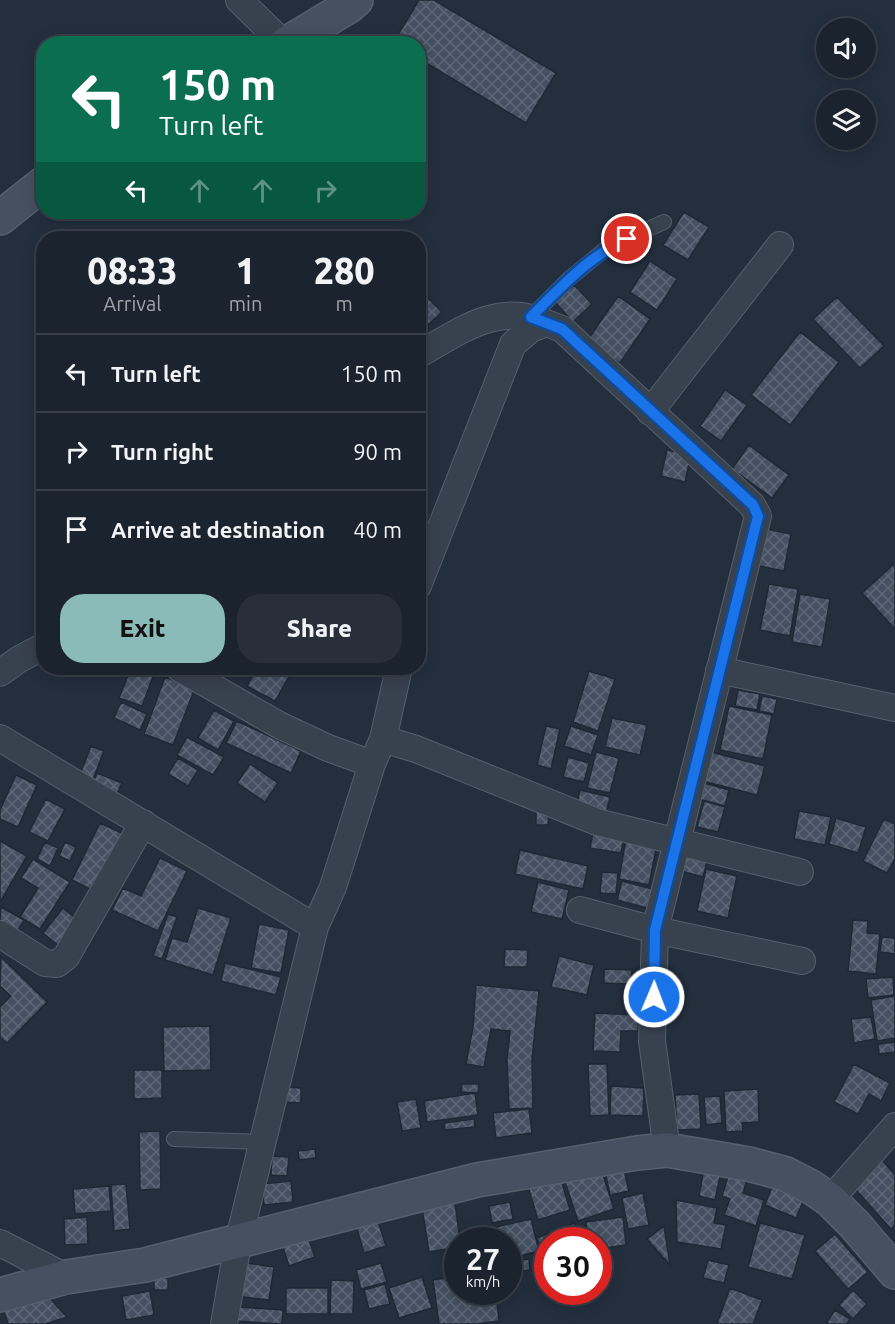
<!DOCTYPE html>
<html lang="en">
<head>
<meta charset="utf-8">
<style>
  :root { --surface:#1b232e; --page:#282f3a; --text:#f1f3f6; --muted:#a0a4aa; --line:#39404a; --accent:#8bbbb9 }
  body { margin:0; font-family:Ubuntu,sans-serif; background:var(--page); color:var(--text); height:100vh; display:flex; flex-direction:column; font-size:22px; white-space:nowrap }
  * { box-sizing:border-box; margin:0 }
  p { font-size:20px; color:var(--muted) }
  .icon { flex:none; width:33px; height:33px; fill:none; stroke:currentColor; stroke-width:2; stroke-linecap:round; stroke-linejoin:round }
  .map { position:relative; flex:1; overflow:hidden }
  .sheet { position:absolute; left:36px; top:231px; width:390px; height:444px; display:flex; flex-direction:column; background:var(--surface); border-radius:24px; box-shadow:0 3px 15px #0003,0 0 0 2px var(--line) }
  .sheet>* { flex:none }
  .hud { position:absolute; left:36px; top:36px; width:390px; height:183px; border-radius:24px; box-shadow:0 3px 15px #0003,0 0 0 2px var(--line); background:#0b6e4f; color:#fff; overflow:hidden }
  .buttons { position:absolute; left:816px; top:18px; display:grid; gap:12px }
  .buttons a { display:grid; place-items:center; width:60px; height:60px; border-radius:50%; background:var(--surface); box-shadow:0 3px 15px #0003,0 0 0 2px var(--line); font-size:30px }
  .speed { position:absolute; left:444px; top:1227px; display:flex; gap:12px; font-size:30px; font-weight:700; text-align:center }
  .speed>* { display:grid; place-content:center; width:78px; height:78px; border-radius:50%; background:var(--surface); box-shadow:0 3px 15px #0003,0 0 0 2px var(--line); line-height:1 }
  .speed small { font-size:15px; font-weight:400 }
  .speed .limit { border:9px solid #d22; background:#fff; color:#111 }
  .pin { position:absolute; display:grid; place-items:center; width:51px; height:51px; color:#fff; margin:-26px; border:3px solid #fff; border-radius:50%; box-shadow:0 2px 6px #0007 }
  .me { position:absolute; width:66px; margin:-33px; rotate:1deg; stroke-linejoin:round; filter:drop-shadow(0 0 4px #0008) }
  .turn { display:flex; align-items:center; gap:21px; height:126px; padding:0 24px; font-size:27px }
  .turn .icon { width:78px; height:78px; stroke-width:2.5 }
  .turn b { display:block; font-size:42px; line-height:51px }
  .lanes { display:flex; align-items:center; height:57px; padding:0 24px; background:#0003; justify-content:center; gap:30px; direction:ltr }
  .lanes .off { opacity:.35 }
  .eta { display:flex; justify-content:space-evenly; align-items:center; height:102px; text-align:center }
  .eta b { font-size:36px; font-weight:800; line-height:42px }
  .primary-button { display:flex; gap:12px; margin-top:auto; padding:12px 24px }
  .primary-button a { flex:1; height:69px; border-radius:24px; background:var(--accent); color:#111; font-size:24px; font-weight:800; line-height:69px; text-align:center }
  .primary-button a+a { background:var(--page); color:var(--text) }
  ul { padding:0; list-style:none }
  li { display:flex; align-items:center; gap:18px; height:78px; padding:0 24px; border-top:2px solid var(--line) }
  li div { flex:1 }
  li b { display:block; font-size:22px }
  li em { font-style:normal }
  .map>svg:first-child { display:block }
  .building { fill:url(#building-cross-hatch); stroke:#1f2835; stroke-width:1.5 }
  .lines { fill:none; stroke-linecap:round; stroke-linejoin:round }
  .lane-casing { stroke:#565f6c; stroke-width:16 }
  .street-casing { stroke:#565f6c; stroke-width:28 }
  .secondary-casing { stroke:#565f6c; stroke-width:36 }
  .lane { stroke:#38414e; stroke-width:14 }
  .street { stroke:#38414e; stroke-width:26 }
  .secondary { stroke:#465061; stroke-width:33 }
  .route-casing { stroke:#114b97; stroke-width:15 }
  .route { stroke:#1a73e8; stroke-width:10 }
</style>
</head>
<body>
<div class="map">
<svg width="895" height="1324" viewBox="0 0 895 1324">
  <defs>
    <pattern id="building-cross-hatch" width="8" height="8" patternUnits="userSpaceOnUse" patternTransform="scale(1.5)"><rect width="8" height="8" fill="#455162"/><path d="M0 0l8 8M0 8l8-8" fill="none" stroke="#5d6877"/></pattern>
  </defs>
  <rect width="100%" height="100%" fill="#242f3e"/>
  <path class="building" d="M419,0h15l122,73 -30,50 -108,-65v-14l-25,-1z
    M684,212l25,15 -21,33 -25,-15z
    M650,261l27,18 -20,31 -27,-18z
    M574,285l18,19 -19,18 -18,-20z
    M418,288l24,24 -24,22z
    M618,296l32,23 -30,44 -33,-22z
    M837,297l47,49 -24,22 -47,-49z
    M800,332l39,30 -49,63 -39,-30z
    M725,390l22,15 -26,36 -21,-15z
    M749,445l40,30 -17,23 -40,-29z
    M667,450l24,5 -6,27 -24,-6z
    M766,529l25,5 -7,37 -25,-5z
    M894,564l1,2v63l-33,-36z
    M769,584l29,5 -8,47 -30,-6z
    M800,594l30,5 -8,48 -30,-5z
    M131,668h6l17,6 -12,32 -23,-8z
    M257,668h37l-19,33 -28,-15z
    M589,671l26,8 -17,52 -25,-9z
    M165,677l30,11 -22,57 -29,-11z
    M738,690l22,4 -3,16 -22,-4z
    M762,696l15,3 -3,15 -15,-3z
    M121,702l26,12 -7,16 -26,-12z
    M729,706l43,9 -9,44 -43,-9z
    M214,710l20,11 -16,29 -20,-12z
    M612,718l35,7 -7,30 -35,-8z
    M237,721l64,30 -10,22 -65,-30z
    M546,726l14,3 -9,40 -14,-4z
    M571,726l27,9 -7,20 -27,-9z
    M187,737l37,20 -11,18 -36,-20z
    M91,746l13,5 -12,31 -13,-5z
    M707,751l58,15 -8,29 -58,-15z
    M596,752l23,6 -9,35 -23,-5z
    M568,757l21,6 -5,19 -21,-5z
    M178,758l20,12 -10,16 -20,-12z
    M250,764l28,19 -13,19 -28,-19z
    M97,773l25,10 -7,15 -24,-10z
    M16,775l21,10 -19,42 -18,-8v-9z
    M704,783l25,7 -4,16 -26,-7z
    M580,790l30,7 -5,21 -30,-7z
    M46,799l19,10 -17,32 -19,-9z
    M704,801l21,6 -7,25 -21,-5z
    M536,808l13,1 -1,16h-12z
    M799,811l32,6 -6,28 -31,-6z
    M836,818l30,9 -8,26 -29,-9z
    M884,819l11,5v34l-8,15 -24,-12z
    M100,823l24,11 -28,58 -24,-12z
    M594,827l31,5 -4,21 -31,-5z
    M626,839l31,5 -8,41 -30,-6z
    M0,841l27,15 -27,46z
    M45,842l13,6 -8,18 -13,-7z
    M65,842l11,5 -6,14 -11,-5z
    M684,847l25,6 -6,24 -26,-7z
    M520,850l68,16 -5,23 -68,-15z
    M160,858l27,13 -29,60 -46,-21 11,-22 18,8z
    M33,859l37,23 -30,47 -20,-12 18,-29 -17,-10z
    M706,869l31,7 -9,42 -31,-7z
    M602,872l16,1 -2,21 -16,-1z
    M622,881l30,8 -5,19 -30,-8z
    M538,882l31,8 -7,29 -31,-7z
    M1,907l23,13 -7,12 -17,-10z
    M63,908l17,14 -21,24 -16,-13z
    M198,908l33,10 -18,57 -48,-15 7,-22 15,4z
    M168,914l9,3 -15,42 -9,-3z
    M853,920l15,1 -1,12 13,1 -4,40 -28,-3z
    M259,924l30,6 -8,43 -30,-5z
    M882,937l13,1v16l-15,-2z
    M505,949l23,1 -1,17h-23z
    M559,956l35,9 -7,30 -36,-8z
    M1,957l46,45 -40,41 -7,-6v-30l11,-11 -11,-10z
    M225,963l56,14 -5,18 -55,-14z
    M604,969l28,1 -1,14 -27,-1z
    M893,977l1,18 -26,3 -2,-19z
    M476,985l63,6 -7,69 1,48 -24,1 -2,-50 3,-28 -19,-2 -7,38 -18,-3 7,-37z
    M895,996v42l-18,3 -6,-41z
    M595,1013l44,2 -1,16h-17l-1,21 -27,-1z
    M871,1017l4,22 -21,4 -3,-24z
    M210,1026l1,44 -47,1 -1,-44z
    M895,1042v10l-16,2 -1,-10z
    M588,1064h19l2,51 -19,1z
    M854,1064l36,19 -9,18 -12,-7 -11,20 -24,-12z
    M134,1070h28v28l-28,1z
    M462,1084h17l-1,9 -17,-1z
    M611,1086l33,2 -1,28 -33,-1z
    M282,1087l19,1v15l-19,-1z
    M758,1089l1,33 -17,1 1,8 -17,1 -2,-41z
    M475,1093l3,22 -51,7 -3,-21z
    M699,1094l2,35 -24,1 -2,-35z
    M720,1096l2,27 -16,2 -2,-28z
    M416,1099l5,29 -19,3 -5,-29z
    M529,1109l3,24 -36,5 -3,-25z
    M474,1119l1,8 -30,3 -1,-7z
    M160,1131l1,58 -21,1 -1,-58z
    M315,1149l1,9 -17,2 -1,-9z
    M878,1155l17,20v50l-4,4 -43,-48z
    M272,1156l17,1 -2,19 -16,-1z
    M621,1158l8,33 -19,4 -7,-33z
    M599,1163l15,46 -36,12 -15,-45z
    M704,1168l17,4 -6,28 -16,-4z
    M559,1173l11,37 -32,10 -11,-37z
    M729,1173l18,6 -4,14 21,7 -8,26 -32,-11 6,-16 -8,-3z
    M775,1179l32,13 -11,26 -31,-13z
    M291,1181l2,21 -29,3 -2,-21z
    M126,1184l4,45 -16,2 -3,-46z
    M109,1186l2,25 -36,3 -2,-25z
    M643,1193l6,32 -21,4 -6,-31z
    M454,1196l6,44h-2v7l-29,5 -8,-51z
    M676,1200l41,8 -3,15 12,2 -5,24 -44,-7z
    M510,1202l3,17 -21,4 -3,-17z
    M376,1215l10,31 -22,7 -9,-31z
    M87,1217l1,27 -23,1 -1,-26z
    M623,1217l3,28 -28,4v-9h-10l-2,-18z
    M531,1219l8,32 -31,8v-19h-9l-3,-13z
    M574,1223l7,17h-33v25l-11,-27z
    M760,1223l45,12 -13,44 -44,-12z
    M664,1226l6,39 -23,-26z
    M306,1232l9,25 -26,9 -8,-25z
    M835,1234l33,38 -20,17 -33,-38z
    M529,1259l1,11 -19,2 -1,-11z
    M708,1260l21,5 -5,18 -21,-5z
    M240,1262l34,5 -5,33 -33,-4z
    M381,1263l6,19 -26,7 -5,-19z
    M458,1276v16h38l3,29 -24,3h-36l-6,-44z
    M422,1277l10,31 -33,10 -10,-30z
    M154,1278h14v12h-14z
    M331,1280l23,1 -1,33h-23z
    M385,1284l5,20 -21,5 -5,-19z
    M286,1288h42v26h-42z
    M730,1288l32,12 -9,24h-36z
    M853,1290l14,14 -14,15 -14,-14z
    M150,1291l4,24 -28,5 -4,-24z
    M48,1296l19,21 -22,7h-37l-4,-13z
    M238,1307l45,3 -1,14 -45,-3z
    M835,1310l15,9 -3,5h-21z"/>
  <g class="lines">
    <g class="lane-casing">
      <path id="lane" d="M531,317l39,-39 38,-31 56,-25
        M174,1139l88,3"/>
    </g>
    <g class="street-casing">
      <path id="street" d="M239,0l45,44
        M418,355c41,-23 80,-54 128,-32
        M650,412l130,-167
        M418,586l95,-242 18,-15 15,-6 16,6 190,176 6,11 -103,414 -3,111 15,109
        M179,668l100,57 49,23 44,16
        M719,670l176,38
        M0,673l18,-13 26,-14
        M0,738l315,189
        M383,739l33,10 181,73 203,50
        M580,910l75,20 147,31
        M0,934l45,29 12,1 9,-7 77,-134
        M830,1200l65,-74
        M0,1243l66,34
        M224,1324l14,-81 77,-316 18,-40 39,-123 11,-25 16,-71"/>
    </g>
    <g class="secondary-casing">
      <path id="secondary" d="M286,44l63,-38 7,-6
        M0,218l44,-35
        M0,1295l66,-18 79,-12 332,-85 160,-27 30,-3 82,14 37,10 25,13 19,13 25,25 40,47"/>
    </g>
    <use href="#lane" class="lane"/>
    <use href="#street" class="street"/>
    <use href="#secondary" class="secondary"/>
  </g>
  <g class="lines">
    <g class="route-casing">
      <path id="route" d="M627,239c-38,17 -67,49 -96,78l31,12 191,176 5,11 -103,414 -1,67"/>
    </g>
    <use href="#route" class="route"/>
  </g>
</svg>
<div class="buttons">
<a><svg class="icon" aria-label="sound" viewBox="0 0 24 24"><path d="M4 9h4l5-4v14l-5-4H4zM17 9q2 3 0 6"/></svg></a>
<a><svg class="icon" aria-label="layers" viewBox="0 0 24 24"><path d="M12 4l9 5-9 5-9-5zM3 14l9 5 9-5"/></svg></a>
</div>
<div class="speed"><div>27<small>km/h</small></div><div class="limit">30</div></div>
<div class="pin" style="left:627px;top:239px;background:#d93025"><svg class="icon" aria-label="arrive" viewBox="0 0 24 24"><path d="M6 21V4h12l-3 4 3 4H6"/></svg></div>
<svg class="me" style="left:654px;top:997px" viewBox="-20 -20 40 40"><circle r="17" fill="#1a73e8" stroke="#fff" stroke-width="3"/><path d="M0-11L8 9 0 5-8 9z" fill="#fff"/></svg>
<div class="hud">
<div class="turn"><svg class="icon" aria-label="left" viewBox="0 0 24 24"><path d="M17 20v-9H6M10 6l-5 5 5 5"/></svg><div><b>150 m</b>Turn left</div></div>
<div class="lanes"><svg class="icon" aria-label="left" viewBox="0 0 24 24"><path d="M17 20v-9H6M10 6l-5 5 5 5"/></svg><svg class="icon off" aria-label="ahead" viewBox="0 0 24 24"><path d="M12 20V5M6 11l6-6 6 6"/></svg><svg class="icon off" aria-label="ahead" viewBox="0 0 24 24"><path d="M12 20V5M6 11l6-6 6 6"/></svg><svg class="icon off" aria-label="right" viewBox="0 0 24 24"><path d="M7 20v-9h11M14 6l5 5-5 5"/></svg></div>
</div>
<section class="sheet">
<div class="eta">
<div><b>08:33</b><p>Arrival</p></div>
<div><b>1</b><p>min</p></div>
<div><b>280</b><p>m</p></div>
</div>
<ul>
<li><svg class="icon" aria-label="left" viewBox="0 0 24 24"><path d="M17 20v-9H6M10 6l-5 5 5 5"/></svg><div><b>Turn left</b></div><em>150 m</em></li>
<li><svg class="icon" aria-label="right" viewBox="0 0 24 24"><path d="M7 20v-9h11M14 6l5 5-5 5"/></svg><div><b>Turn right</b></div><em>90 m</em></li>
<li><svg class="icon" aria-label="arrive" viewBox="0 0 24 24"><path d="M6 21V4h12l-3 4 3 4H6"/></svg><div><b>Arrive at destination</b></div><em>40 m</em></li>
</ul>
<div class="primary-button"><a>Exit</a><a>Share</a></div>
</section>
</div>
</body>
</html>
